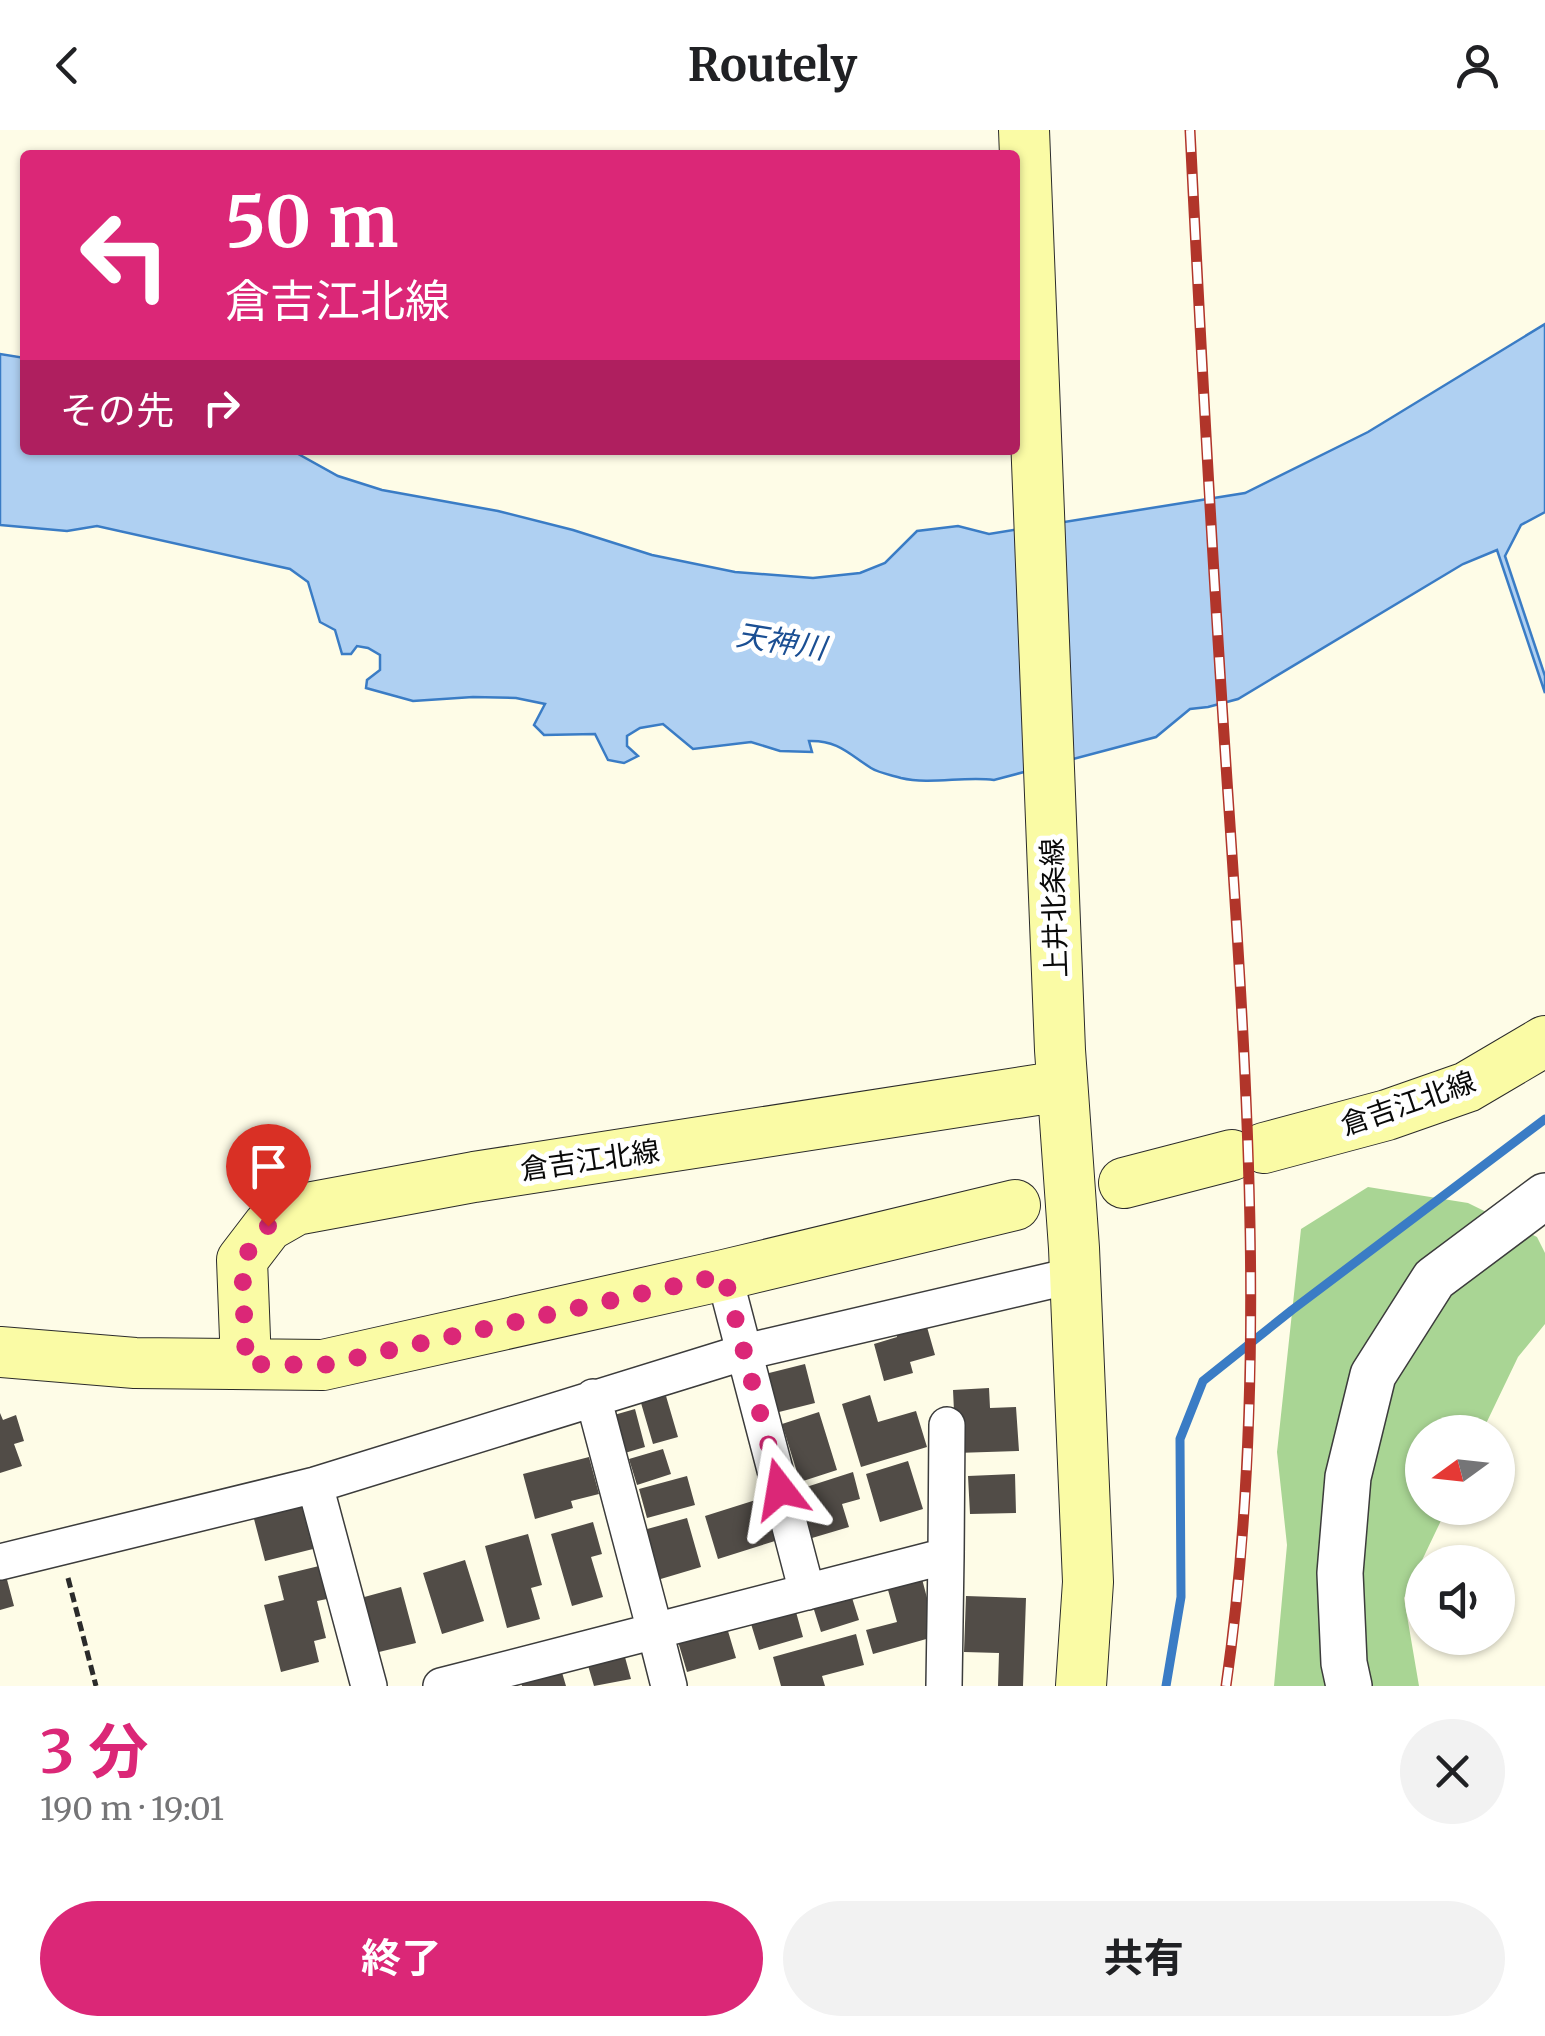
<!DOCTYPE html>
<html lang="ja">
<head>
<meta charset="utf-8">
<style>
  :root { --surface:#fff; --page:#f2f2f2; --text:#202124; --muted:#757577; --accent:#db2777 }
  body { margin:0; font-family:Merriweather,"Noto Sans JP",serif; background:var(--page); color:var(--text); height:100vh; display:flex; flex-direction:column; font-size:38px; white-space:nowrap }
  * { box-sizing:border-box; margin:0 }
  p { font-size:32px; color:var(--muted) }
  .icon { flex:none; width:55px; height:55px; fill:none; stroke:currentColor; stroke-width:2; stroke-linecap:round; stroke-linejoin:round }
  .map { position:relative; height:1556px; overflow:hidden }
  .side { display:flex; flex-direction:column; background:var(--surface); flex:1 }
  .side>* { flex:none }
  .top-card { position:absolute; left:20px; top:20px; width:1000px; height:305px; border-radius:10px; box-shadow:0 2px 8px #0004; background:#db2777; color:#fff; overflow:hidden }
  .needle { width:65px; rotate:255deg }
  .fabs { position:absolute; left:1405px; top:1285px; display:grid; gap:20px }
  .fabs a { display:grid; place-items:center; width:110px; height:110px; border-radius:50%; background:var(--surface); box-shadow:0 2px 8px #0004; font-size:50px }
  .pin { position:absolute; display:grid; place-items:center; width:85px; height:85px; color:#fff; margin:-102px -42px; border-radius:50% 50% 50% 0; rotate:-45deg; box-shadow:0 0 10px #0007 }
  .pin .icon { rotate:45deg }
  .me { position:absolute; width:110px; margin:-55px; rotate:346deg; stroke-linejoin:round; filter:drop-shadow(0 0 8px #0008) }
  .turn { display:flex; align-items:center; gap:35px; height:210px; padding:0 40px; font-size:45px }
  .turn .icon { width:130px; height:130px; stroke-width:2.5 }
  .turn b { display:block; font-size:70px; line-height:85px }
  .then { display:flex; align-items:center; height:95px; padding:0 40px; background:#0003; gap:20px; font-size:38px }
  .round { display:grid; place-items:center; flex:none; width:105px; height:105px; border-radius:52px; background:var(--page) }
  .summary { display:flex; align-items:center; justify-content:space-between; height:170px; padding:0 40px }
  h1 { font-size:60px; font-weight:700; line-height:75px; color:var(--accent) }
  .cta { display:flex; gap:20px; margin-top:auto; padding:20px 40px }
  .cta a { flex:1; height:115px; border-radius:60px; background:var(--accent); color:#fff; font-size:40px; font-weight:700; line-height:115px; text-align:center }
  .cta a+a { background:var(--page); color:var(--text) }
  header { display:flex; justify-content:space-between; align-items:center; height:130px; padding:0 40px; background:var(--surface); font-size:45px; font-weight:700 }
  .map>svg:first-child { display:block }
  .forest { fill:#a9d594 }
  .water { fill:#afd0f2; stroke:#3a7cc5; stroke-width:2.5 }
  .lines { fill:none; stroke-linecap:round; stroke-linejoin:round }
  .stream { stroke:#3a7cc5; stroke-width:9 }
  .building { fill:#514c47 }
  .minor-casing { stroke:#3c3c3c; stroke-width:38 }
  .tertiary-casing { stroke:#3c3c3c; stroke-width:48 }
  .secondary-casing { stroke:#2b2b2b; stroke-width:52 }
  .path { stroke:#2b2b2b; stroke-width:5; stroke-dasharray:10 5; stroke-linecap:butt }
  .minor { stroke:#fff; stroke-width:35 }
  .tertiary { stroke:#fff; stroke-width:45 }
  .secondary { stroke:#fafba5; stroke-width:50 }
  .rail-casing { stroke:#b1352a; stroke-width:11 }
  .rail { stroke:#fff; stroke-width:8; stroke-dasharray:22; stroke-linecap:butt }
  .route { stroke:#db2777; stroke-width:18; stroke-dasharray:0 32.4 }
  .labels { text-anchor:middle; stroke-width:10; stroke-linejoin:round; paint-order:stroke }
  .street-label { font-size:28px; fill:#090909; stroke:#fff }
  .water-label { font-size:30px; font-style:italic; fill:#1b4f93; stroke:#fff }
</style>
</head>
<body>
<header><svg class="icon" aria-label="back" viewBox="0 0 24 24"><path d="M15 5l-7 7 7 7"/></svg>Routely<svg class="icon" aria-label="person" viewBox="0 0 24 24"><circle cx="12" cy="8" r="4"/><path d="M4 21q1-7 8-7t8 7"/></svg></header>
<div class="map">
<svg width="1545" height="1556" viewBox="0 0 1545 1556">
  <rect width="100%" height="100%" fill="#fefce7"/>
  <path class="forest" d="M1368,1057l100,16 69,34 8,16v71l-27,33 -36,75h-60v76h25l-43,90 15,88h-145l13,-141 -10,-93 24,-223z"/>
  <path class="water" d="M1545,194v188l-24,13 -16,31 40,120v17l-48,-143 -34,14 -225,135 -30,8 -18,2 -34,28 -162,43c-30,-4 -64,5 -93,-2 -10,-3 -22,-5 -30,-10 -22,-14 -33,-28 -62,-27l3,11 -32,-1 -29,-9 -58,7 -30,-25 -23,4 -13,8v10l11,10 -14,7 -16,-3 -13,-26 -51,1 -10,-10 11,-21 -29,-6 -43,-1 -60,4 -47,-13 1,-8 13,-10v-15l-12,-7 -11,-2 -6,8h-9l-7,-24 -15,-8 -12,-40 -18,-13 -193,-43 -30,5 -67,-6v-171l25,4v92h266l47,26 44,14 116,21 75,19 79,25 83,17 78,6 47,-5 25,-10 32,-32 41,-5 31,8 256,-41 123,-61z"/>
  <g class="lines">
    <path class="stream" d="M1166,1556l15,-89 -1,-158 23,-58 89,-71 253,-191"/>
  </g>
  <path class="building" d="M925,1190l10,35 -25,7 3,11 -29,8 -10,-37 23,-7 -2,-8z
    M805,1234l10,39 -40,10 -10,-39z
    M989,1258l1,20 26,-1 3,44 -63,2 -3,-63z
    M870,1265l8,27 38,-11 11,36 -66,20 -19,-63z
    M666,1266l12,41 -25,7 -12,-41z
    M635,1279l10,38 -27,8 -11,-38z
    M819,1282l18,58 -37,12 -18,-58z
    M0,1283l3,7 13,-5 8,26 -10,3 8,22 -22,7z
    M663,1319l8,25 -34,11 -8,-26z
    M589,1327l10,37 -28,7 2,7 -38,11 -12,-45z
    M908,1331l15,48 -43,13 -14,-48z
    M853,1342l7,27 -18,5 7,23 -37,11 -15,-48z
    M1015,1344l1,39 -46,1 -2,-38z
    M687,1346l8,29 -48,13 -8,-29z
    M296,1354l17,65 -48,12 -17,-65z
    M762,1368l13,43 -57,18 -13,-43z
    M687,1388l14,49 -47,14 -14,-50z
    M593,1392l9,32 -11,3 12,40 -31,9 -21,-72z
    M528,1404l14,51 -11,3 9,31 -33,9 -22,-82z
    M916,1426l21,80 -64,18 -7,-24 31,-8 -16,-57z
    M465,1430l19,61 -42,13 -19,-61z
    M319,1436l8,33 -10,2 9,37 -12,3 5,21 -38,10 -17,-67 20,-5 -6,-24z
    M842,1436l17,54 -38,12 -17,-54z
    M5,1442l9,34 -14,4v-37z
    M767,1453l3,10 19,-6 14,50 -44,13 -18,-59z
    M401,1457l15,56 -37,9 -7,-23 -6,2 -9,-32z
    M966,1466l60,2 -3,88h-25l1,-33 -35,-1z
    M720,1474l16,54 -49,14 -16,-54z
    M591,1499l5,16 24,-6 11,40 -37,7 -10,-34 -17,5 -5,-20z
    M856,1504l8,31 -42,11 3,10h-44l-8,-29z
    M553,1512l13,44h-44l-9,-32z"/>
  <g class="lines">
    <g class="minor-casing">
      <path id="minor" d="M724,1145l83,317
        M315,1355l54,201
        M946,1426l1,-131
        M0,1432l315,-77 430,-133 330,-77
        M441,1556l214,-55 -62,-234
        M669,1556l-14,-55 291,-75 -2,130"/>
    </g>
    <g class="tertiary-casing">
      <path id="tertiary" d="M1349,1556l-5,-23 -4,-90 8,-96 25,-102 61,-96 111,-83"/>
    </g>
    <g class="secondary-casing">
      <path id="secondary" d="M1024,0l36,920 14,198 14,334 -7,104
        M1264,1018l123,-33 80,-28 78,-46
        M1124,1053l108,-28
        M0,1222l135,11 188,2 401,-90 291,-70
        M246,1234l-4,-104 26,-34 28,-16 178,-33 588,-91"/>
    </g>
    <path class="path" d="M68,1448l28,108"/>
    <use href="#minor" class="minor"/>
    <use href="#tertiary" class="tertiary"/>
    <use href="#secondary" class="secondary"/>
    <g class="rail-casing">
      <path id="rail" d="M1190,0c11,222 23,443 38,665 20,295 40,596 -2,891"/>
    </g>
    <use href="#rail" class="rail"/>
  </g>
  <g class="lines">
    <path class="route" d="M268,1096l-26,34 4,104 78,1 400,-90 56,214"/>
  </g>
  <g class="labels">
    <g class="street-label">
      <text transform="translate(1054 778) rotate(-92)" y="10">上井北条線</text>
      <text transform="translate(1408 973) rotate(-19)" y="10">倉吉江北線</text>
      <text transform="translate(590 1030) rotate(-8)" y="10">倉吉江北線</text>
    </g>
    <g class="water-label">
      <text transform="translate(781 512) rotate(9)" y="10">天神川</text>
    </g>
  </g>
</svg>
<div class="fabs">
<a><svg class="needle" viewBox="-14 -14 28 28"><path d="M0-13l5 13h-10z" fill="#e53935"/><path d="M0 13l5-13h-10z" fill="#757577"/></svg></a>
<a><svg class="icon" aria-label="sound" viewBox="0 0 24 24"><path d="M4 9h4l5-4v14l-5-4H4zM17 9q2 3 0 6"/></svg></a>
</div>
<div class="pin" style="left:268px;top:1096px;background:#d93025"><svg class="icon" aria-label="arrive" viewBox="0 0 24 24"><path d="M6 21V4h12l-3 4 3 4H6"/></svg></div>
<svg class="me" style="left:780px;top:1359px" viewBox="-20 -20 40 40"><path d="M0-17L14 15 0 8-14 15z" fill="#db2777" stroke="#fff" stroke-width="4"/></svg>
<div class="top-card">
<div class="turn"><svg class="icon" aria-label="left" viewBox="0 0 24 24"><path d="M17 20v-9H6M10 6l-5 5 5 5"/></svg><div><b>50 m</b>倉吉江北線</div></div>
<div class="then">その先<svg class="icon" aria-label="right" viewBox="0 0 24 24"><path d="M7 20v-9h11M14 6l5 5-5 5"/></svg></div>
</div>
</div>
<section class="side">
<div class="summary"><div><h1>3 分</h1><p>190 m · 19:01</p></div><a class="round"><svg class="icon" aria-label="close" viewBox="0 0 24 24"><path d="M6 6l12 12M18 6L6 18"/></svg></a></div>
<div class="cta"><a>終了</a><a>共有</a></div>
</section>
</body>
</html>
